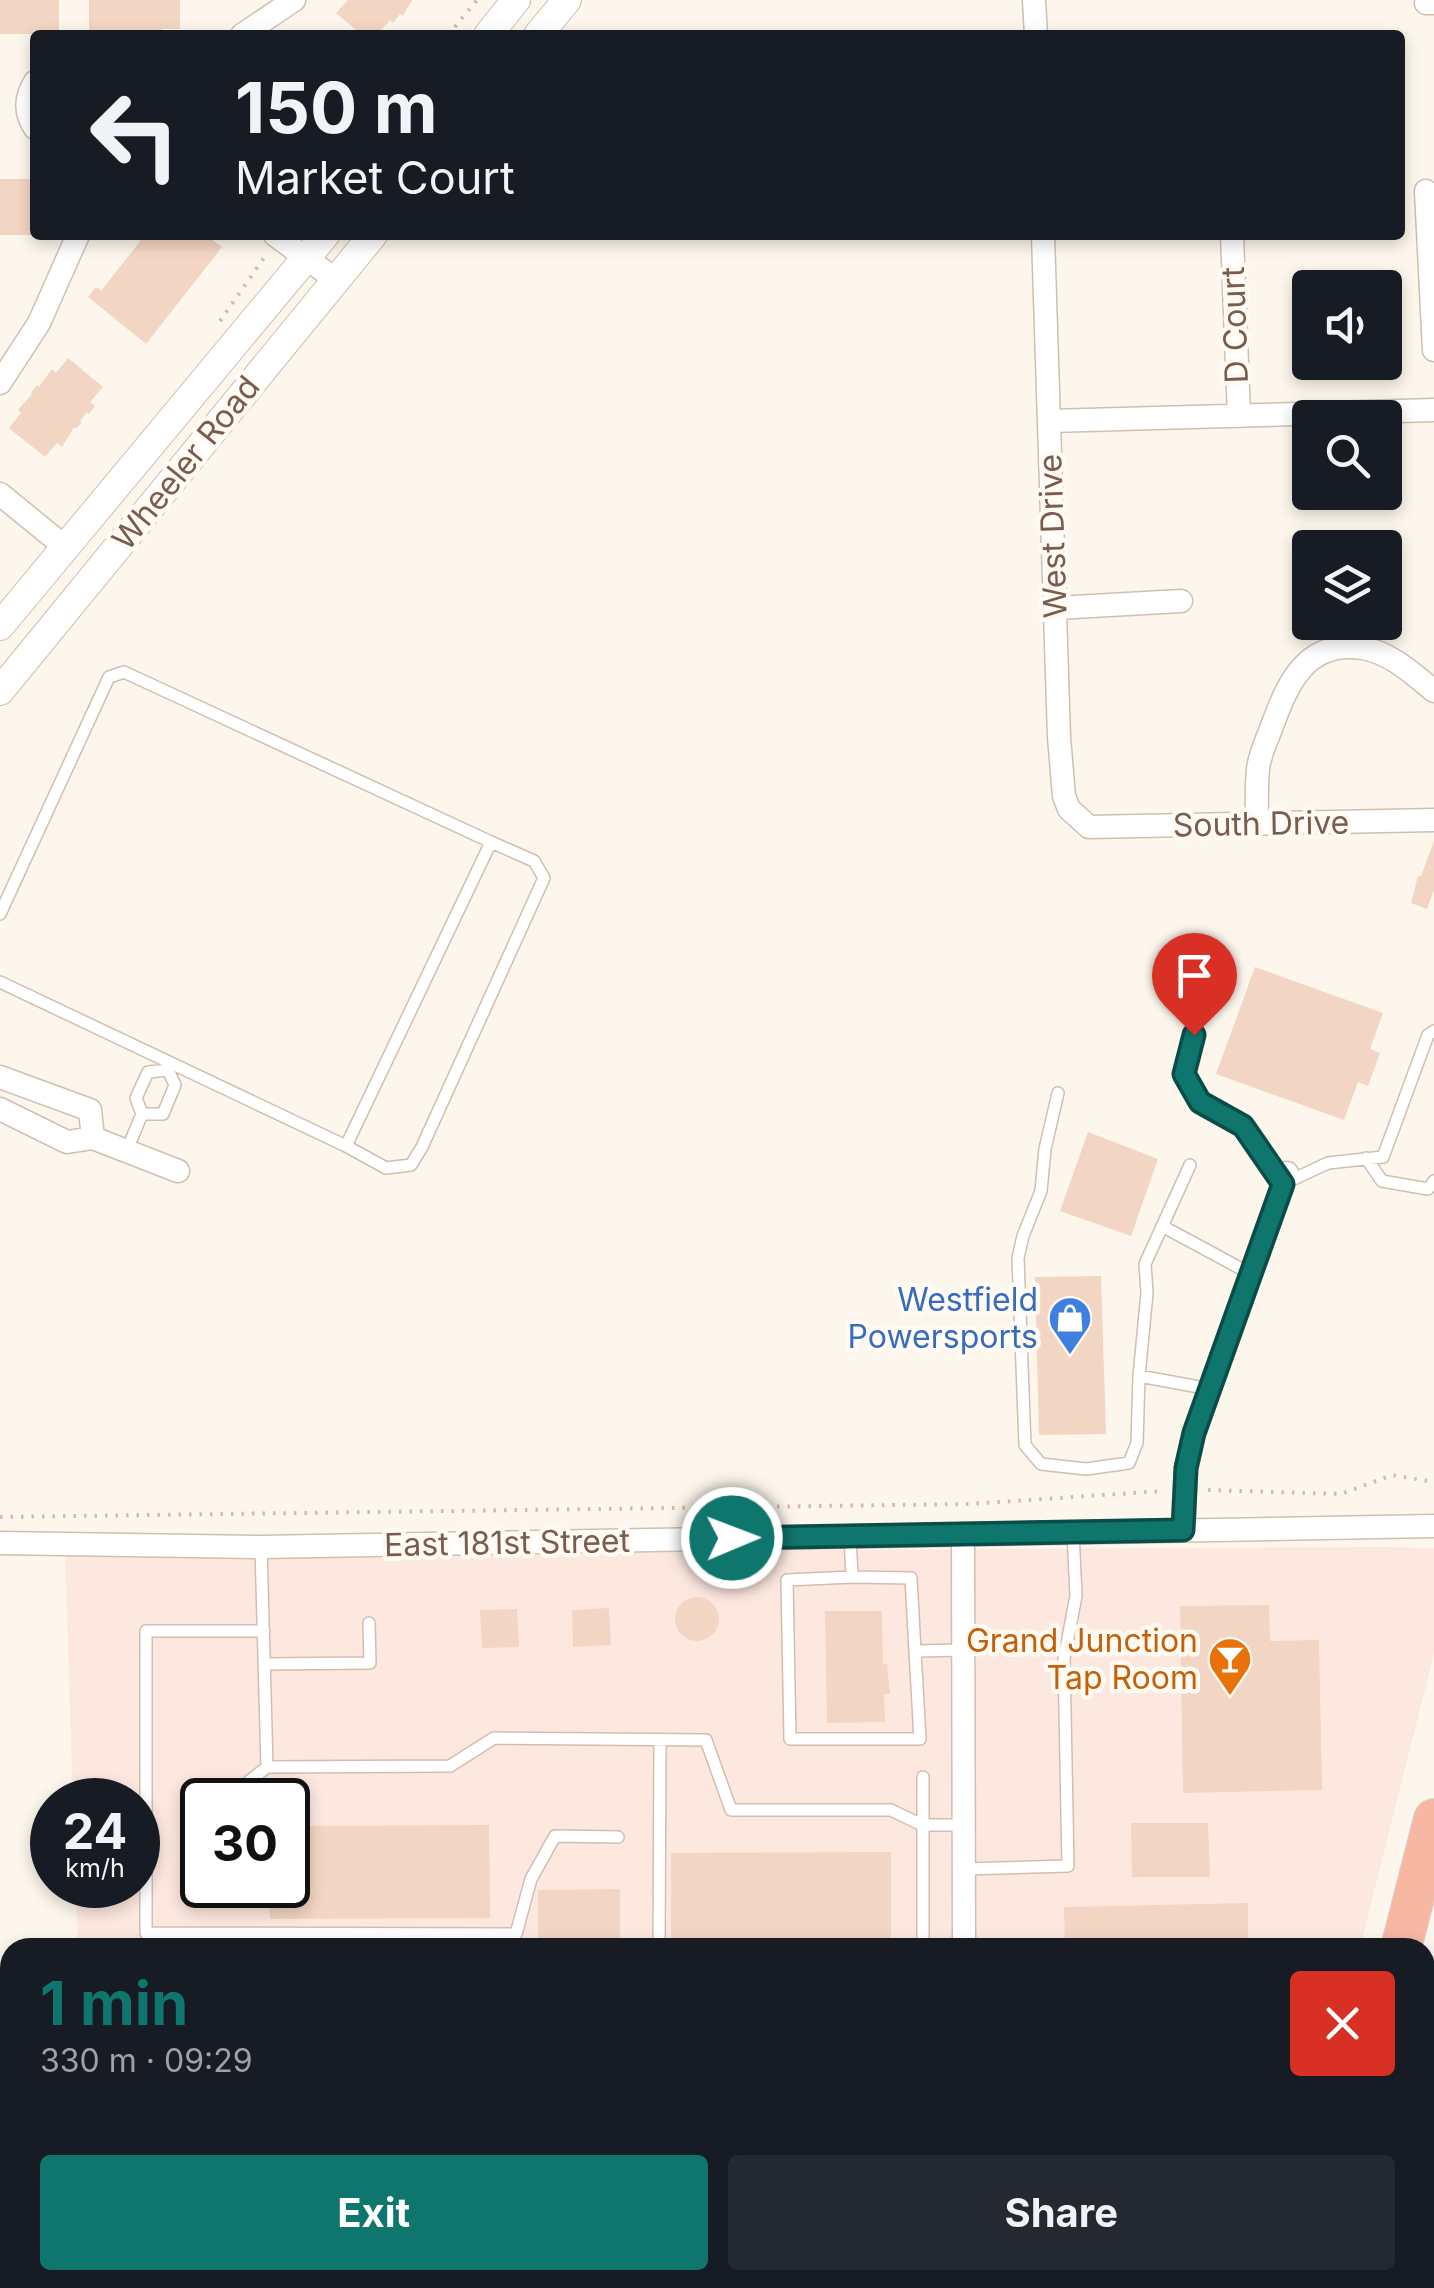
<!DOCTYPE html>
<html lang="en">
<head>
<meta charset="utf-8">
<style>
  :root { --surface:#171b24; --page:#242831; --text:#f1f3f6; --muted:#9ea1a6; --accent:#0f766e }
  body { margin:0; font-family:Inter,sans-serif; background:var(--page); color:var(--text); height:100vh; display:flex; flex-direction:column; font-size:38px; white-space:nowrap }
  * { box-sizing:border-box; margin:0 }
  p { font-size:32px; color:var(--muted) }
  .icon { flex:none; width:55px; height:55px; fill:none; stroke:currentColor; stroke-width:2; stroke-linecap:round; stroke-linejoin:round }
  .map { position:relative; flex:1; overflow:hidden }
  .panel { position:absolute; left:0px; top:1938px; width:1435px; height:352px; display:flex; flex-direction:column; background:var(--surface); border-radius:30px 30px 0 0; box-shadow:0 5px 15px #0003 }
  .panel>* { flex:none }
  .guide { position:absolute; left:30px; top:30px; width:1375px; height:210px; border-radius:10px; box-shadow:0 5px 15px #0003; background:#171b24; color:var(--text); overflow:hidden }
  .fabs { position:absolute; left:1292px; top:270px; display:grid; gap:20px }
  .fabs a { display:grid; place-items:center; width:110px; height:110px; border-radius:10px; background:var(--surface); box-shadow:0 5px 15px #0003; font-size:50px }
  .speed { position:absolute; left:30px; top:1778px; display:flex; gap:20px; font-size:50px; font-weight:700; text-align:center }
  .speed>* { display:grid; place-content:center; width:130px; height:130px; border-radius:50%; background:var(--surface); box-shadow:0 5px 15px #0003; line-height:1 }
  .speed small { font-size:25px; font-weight:400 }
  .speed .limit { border:5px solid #111; border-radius:15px; background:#fff; color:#111 }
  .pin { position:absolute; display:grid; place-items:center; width:85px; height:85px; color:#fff; margin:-102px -42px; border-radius:50% 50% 50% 0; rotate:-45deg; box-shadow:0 0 10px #0007 }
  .pin .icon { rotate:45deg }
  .me { position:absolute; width:110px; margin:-55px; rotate:89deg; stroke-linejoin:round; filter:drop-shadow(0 0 8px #0008) }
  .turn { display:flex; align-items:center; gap:35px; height:210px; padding:0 40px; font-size:45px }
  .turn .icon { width:130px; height:130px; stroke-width:2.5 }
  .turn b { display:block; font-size:70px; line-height:85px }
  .round { display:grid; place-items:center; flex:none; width:105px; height:105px; border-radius:10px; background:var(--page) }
  .summary { display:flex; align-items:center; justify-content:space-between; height:170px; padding:0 40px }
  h1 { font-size:60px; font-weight:700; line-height:75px; color:var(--accent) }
  .action { display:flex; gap:20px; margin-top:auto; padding:20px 40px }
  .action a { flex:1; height:115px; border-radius:10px; background:var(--accent); color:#fff; font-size:40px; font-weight:700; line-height:115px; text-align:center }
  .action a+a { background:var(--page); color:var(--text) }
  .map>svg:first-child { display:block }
  .commercial { fill:#fde8e0; fill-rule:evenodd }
  .building { fill:#f3d5c3 }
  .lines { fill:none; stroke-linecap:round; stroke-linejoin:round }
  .service-casing { stroke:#d1beb0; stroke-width:14 }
  .minor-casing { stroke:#d1beb0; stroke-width:25 }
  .tertiary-casing { stroke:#d1beb0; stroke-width:30 }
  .motorway-casing { stroke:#dad1cd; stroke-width:42 }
  .path { stroke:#d9b8a5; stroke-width:4; stroke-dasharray:2.5 8; stroke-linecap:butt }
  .service { stroke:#fff; stroke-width:11 }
  .minor { stroke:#fff; stroke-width:22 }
  .tertiary { stroke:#fff; stroke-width:28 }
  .motorway { stroke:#f7b7a3; stroke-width:40 }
  .route-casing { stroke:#0a4d48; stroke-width:25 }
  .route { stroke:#0f766e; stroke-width:18 }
  .labels { text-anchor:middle; stroke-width:9; stroke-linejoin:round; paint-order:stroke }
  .street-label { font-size:32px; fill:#7a5c4d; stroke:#fffaf3 }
  .shop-label { font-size:32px; fill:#366cbe; stroke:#fffaf3; text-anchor:end }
  .food-label { font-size:32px; fill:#c56008; stroke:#fffaf3; text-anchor:end }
</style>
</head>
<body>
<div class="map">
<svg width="1434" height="2288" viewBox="0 0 1434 2288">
  <rect width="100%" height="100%" fill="#fdf6ec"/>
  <path class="commercial" d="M1386,1547l48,1v106l-74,293h-1282l-2,-62h62v-85h-65l-8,-246zM202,1800h86v85h-86z
    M0,2142h10v138h1266l-2,8h-1274z"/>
  <path class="building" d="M0,0h59v30h-18v4h-41z
    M89,0h91v29h-18v5h-55v-4h-18z
    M348,0h64l-9,16 -3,-2 -7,9 -3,-3 -13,15h-15l-26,-22z
    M0,179h35v56h-35z
    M145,235h61l16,12 -76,97 -58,-47 8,-10 5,4z
    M68,358l35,29 -13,15 5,4 -6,8 -2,-2 -7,9 2,1 -6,7 -2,-2 -12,20 -5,-4 -12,14 -36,-29 12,-15 -3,-3 14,-16 -1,-1 6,-8 2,2 13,-18 4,4z
    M1434,841v49l-7,19 -16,-6 7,-27h3z
    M1255,967l128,46 -13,36 10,4 -12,33 -10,-4 -14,38 -128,-46z
    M1088,1132l70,27 -27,77 -71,-25z
    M1101,1276l5,158 -67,1 -4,-158z
    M675 1619a22 22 0 1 1 44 0a22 22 0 1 1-44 0Z
    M1269,1605l1,36 49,-1 3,150 -139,3 -3,-187z
    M609,1608l2,37 -38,2 -1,-37z
    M517,1609l2,38 -37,1 -2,-38z
    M825,1611h57l1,53h4l3,30h-6l1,28 -58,1z
    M1131,1823h77l2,54h-78z
    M489,1825l1,93 -220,1v-34h18v-59z
    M891,1852v96h-220v-95z
    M620,1889v59h-82v-58z
    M1248,1903v45h-183l-1,-41z
    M1088,2280h61v3h3v5h-64z"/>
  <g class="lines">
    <g class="service-casing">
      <path id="service" d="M0,914l109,-237 15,-5 367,170 -145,304 -346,-164
        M1194,1035l-10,40 16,27 43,24 40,58 45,-21 55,-6 45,-122 6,-4
        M1058,1093l-13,56 -4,42 -18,45 -5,22 7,187 16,19 45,5 43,-6 8,-20 2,-67 71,13
        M142,1114h21l12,-29 -7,-15 3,-7
        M346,1146l40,22 25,-3 11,-18 122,-269 -10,-17 -43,-19
        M127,1150l15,-36 -6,-16 12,-26 20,-2
        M1366,1158l16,23 46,8 6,-8
        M1162,1226l89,48
        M1139,1376l8,-83 -2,-29 45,-99
        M850,1536l2,41 59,1 4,73 49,-1
        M261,1547l6,220 183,-1 44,-28 212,2 25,70h160l31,15h42
        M852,1577l-65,3 3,159h130l-5,-88
        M264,1631h-118v302l370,1 15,-55 24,-43 63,1
        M264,1664l106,-1 -1,-40
        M242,1800v-13l25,-20
        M964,1869l104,-3 -4,-207 12,-63 -3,-64
        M242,1885v15
        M659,1948l1,-208
        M923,1948v-171
        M1015,2280v8
        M1171,2280v8"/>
    </g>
    <g class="minor-casing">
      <path id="minor" d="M1034,0l2,35
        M1426,3h8
        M242,35l52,-35
        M35,82c-10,16 -10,31 0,46
        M1426,191l8,159
        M275,235l61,45
        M1043,235l16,502 5,59 5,13 20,18 345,-7
        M1232,235l7,181
        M0,383l39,-60 39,-88
        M1050,421l384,-11
        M0,494l65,53
        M1056,608l125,-7
        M1257,825c0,-18 -1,-37 1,-55 1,-15 9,-30 14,-44 16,-43 34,-86 90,-78 28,4 51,26 72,43
        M0,1077l90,33 3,28
        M0,1109l67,33 26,-4 85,33
        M1183,1530l3,-62 8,-35 93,-260
        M963,1534l1,414
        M0,1543l261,4 1173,-21
        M966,2280v8"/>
    </g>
    <g class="tertiary-casing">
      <path id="tertiary" d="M488,35l28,-35
        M538,35l29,-35
        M0,626l325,-391
        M0,691l373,-456"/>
    </g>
    <g class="motorway-casing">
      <path id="motorway" d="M1401,1948l33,-129
        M1425,2233l9,-43
        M1320,2288l2,-8
        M1414,2288l1,-8"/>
    </g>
    <path class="path" d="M448,35l29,-35
      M220,321l46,-66
      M1208,1490l133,4 51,-19 42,7
      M0,1517l969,-13 194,-13"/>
    <use href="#service" class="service"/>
    <use href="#minor" class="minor"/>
    <use href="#tertiary" class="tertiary"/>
    <use href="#motorway" class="motorway"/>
  </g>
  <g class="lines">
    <g class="route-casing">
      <path id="route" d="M732,1538l451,-8 3,-62 8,-35 89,-249 -40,-58 -43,-24 -16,-28 10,-39"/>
    </g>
    <use href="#route" class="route"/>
  </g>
  <defs>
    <g id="shop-pin" transform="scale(2.25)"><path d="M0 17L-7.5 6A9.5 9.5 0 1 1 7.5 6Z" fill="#3f7fe0" stroke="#fffaf3"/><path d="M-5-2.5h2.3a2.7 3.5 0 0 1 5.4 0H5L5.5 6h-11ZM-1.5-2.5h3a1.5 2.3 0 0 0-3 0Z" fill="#fff"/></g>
    <g id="bar-pin" transform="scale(2.25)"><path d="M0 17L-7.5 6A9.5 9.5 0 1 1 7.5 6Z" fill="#e8710a" stroke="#fffaf3"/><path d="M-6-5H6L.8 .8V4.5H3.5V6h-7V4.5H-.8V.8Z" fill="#fff"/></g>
  </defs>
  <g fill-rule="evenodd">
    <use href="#shop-pin" x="1070" y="1318"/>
    <use href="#bar-pin" x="1230" y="1659"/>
  </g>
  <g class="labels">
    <g class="street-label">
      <text transform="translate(1235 325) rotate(-92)" y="11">D Court</text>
      <text transform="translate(186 463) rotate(-51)" y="11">Wheeler Road</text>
      <text transform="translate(1053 536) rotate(-92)" y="11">West Drive</text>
      <text transform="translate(1261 824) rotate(-1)" y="11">South Drive</text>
      <text transform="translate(507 1543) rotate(-1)" y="11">East 181st Street</text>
    </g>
    <g class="shop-label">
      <text x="1038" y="1311">Westfield<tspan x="1038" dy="37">Powersports</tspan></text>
    </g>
    <g class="food-label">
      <text x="1198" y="1652">Grand Junction<tspan x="1198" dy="37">Tap Room</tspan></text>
    </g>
  </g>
</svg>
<div class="fabs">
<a><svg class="icon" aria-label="sound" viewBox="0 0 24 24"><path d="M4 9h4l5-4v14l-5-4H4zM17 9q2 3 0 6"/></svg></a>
<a><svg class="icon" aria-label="search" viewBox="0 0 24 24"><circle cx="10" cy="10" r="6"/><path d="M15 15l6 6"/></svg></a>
<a><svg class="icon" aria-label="layers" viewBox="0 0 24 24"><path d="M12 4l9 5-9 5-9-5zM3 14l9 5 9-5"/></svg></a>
</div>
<div class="speed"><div>24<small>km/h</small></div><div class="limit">30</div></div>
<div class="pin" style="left:1194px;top:1035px;background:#d93025"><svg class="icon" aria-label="arrive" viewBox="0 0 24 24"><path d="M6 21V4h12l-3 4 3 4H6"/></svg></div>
<svg class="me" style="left:732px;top:1538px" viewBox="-20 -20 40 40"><circle r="17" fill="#0f766e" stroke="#fff" stroke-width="3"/><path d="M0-11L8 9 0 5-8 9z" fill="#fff"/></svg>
<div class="guide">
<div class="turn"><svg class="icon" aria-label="left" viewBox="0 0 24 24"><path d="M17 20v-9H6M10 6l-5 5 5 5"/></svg><div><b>150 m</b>Market Court</div></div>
</div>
<section class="panel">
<div class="summary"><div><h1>1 min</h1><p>330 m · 09:29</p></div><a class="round" style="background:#d93025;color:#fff"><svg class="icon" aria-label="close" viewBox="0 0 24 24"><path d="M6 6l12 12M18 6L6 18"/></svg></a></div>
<div class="action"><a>Exit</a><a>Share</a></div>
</section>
</div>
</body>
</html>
